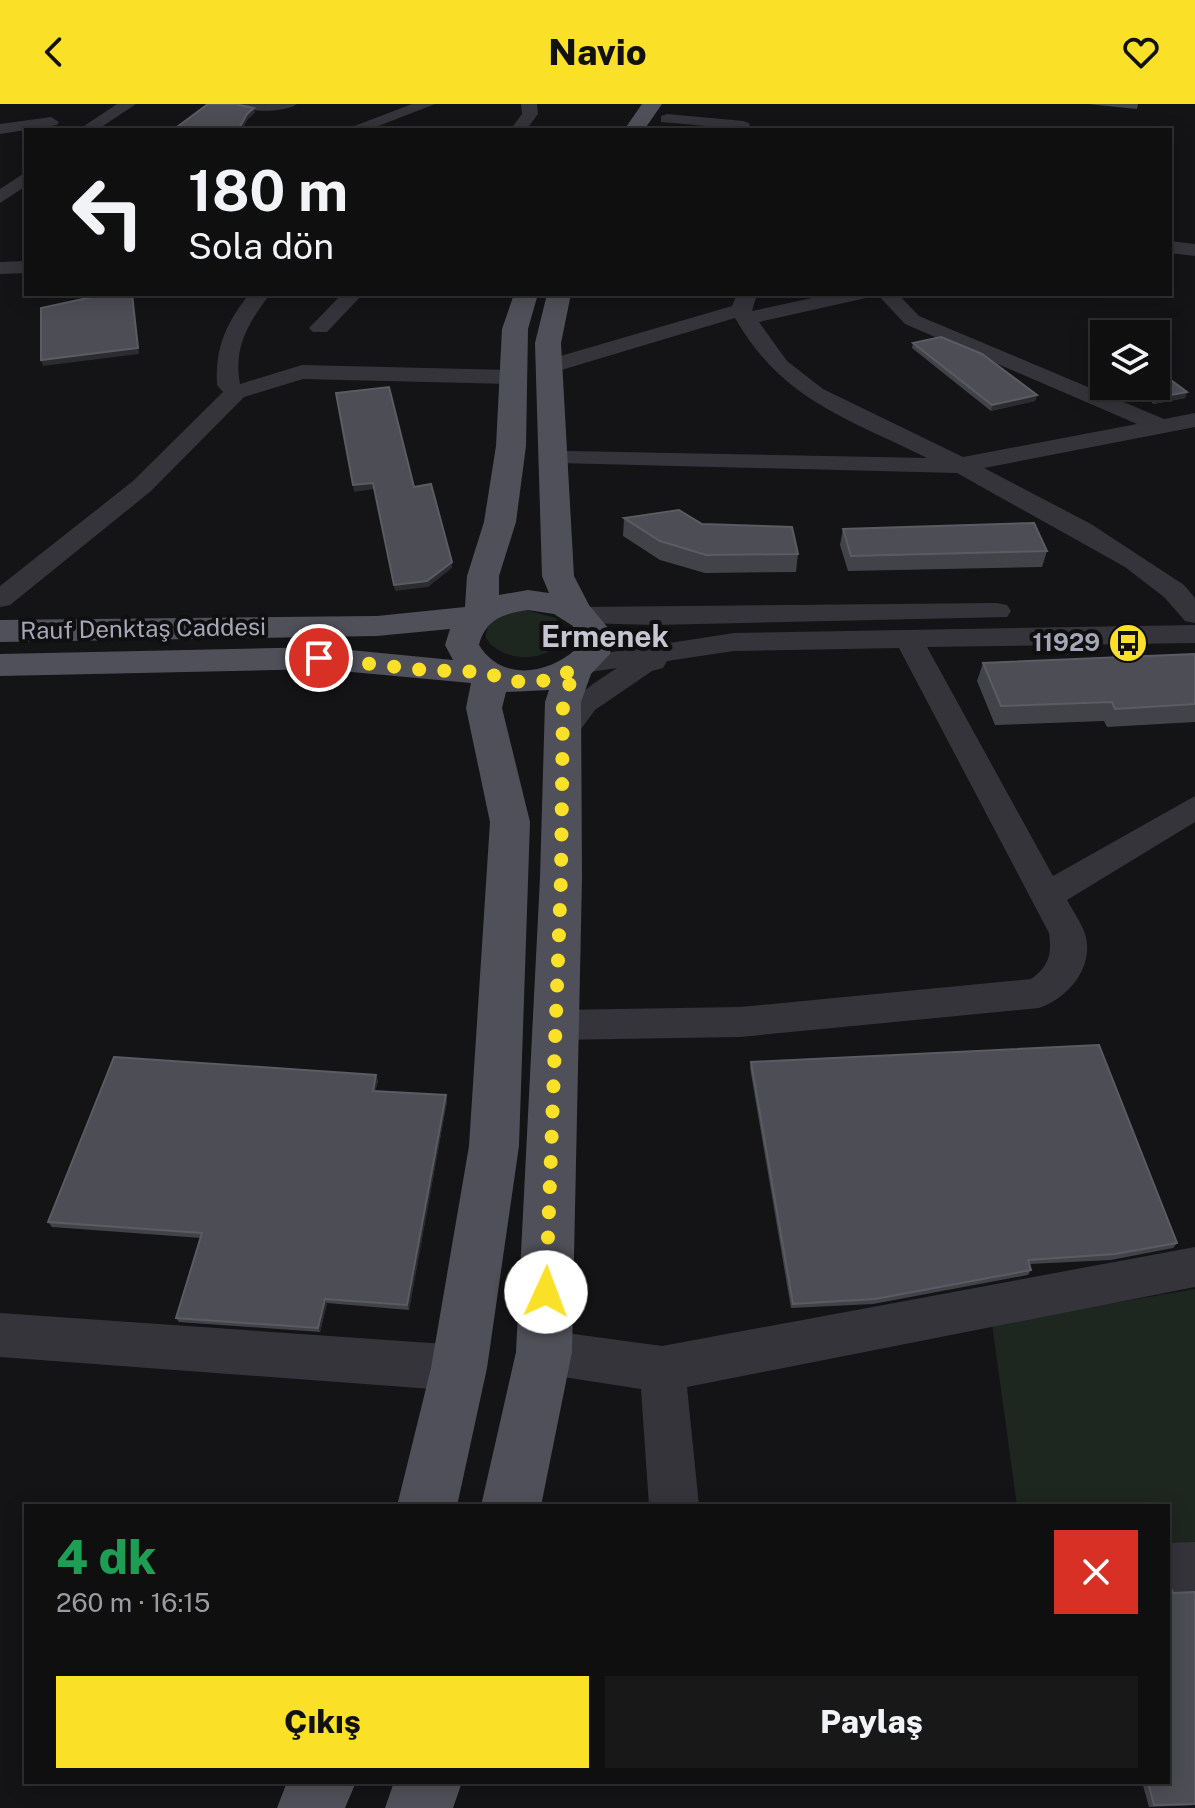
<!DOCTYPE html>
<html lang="tr">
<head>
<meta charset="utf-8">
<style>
  :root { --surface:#0f0f10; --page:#181819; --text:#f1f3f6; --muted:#9b9c9f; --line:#2f2f30; --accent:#fae127 }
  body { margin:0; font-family:"Public Sans",sans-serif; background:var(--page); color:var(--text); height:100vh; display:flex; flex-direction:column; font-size:30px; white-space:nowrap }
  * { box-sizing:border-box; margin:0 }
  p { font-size:26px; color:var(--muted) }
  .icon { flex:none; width:44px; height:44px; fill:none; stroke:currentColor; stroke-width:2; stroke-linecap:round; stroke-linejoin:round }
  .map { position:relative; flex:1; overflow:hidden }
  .sheet { position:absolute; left:24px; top:1400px; width:1146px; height:280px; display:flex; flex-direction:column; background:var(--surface); border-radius:0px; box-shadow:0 4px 20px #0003,0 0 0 2px var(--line) }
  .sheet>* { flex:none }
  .guide { position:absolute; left:24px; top:24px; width:1148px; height:168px; border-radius:0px; box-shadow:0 4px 20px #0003,0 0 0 2px var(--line); background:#0f0f10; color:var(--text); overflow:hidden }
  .controls { position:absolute; left:1090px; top:216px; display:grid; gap:16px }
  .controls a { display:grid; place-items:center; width:80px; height:80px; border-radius:0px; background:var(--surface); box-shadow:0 4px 20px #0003,0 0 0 2px var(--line); font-size:40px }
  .pin { position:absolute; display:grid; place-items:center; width:68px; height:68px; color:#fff; margin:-34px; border:4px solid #fff; border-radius:50%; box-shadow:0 2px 8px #0007 }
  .me { position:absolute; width:88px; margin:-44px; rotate:2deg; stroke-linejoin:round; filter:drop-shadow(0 0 6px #0008) }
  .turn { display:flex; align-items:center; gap:28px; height:168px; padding:0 32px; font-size:36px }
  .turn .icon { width:104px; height:104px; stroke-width:2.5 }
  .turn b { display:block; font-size:56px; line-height:68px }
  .round { display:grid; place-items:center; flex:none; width:84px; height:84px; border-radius:0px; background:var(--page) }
  .overview { display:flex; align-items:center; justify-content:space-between; height:136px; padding:0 32px }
  h1 { font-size:48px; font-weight:800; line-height:60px; color:#1e9e55 }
  .action { display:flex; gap:16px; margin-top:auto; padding:16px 32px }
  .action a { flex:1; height:92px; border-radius:0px; background:var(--accent); color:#111; font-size:32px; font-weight:800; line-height:92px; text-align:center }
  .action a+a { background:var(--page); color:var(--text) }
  header { display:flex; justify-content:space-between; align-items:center; height:104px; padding:0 32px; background:var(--accent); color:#111; font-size:36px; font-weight:800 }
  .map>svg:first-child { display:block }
  .green { fill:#1e2620 }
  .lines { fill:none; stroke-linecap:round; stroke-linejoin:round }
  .minor { fill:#35343b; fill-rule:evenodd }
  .major { fill:#50505a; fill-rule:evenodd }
  .wall { fill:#424249 }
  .shaded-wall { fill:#2b2b30 }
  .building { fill:#4d4d55; stroke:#5b5b64; stroke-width:2 }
  .route { stroke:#fae127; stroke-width:14; stroke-dasharray:0 25.2 }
  .labels { text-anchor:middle; stroke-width:8; stroke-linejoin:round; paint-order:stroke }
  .far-street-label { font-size:24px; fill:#a5a6b7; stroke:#0f0f10 }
  .far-poi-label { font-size:24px; font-weight:bold; fill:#a5a6b7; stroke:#0f0f10; text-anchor:end }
  .far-district-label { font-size:30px; font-weight:bold; fill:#c6c6d2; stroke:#0f0f10 }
</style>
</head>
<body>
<header><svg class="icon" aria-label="back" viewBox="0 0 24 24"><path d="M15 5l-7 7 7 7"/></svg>Navio<svg class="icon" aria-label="heart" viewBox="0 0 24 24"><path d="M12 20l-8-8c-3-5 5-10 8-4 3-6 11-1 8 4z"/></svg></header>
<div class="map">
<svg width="1195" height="1704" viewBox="0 0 1195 1704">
  <rect width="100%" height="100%" fill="#141416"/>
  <path class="green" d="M522,505l34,9 7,14c-7,33 -62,32 -77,6 0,-21 19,-24 36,-29z
    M1195,1185v258l-27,2v-43h-151l-25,-182z"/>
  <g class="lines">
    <path class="minor" d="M117,0h19l-39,26h-19z
      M233,0h64c-11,9 -53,9 -64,0z
      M412,0h23l-67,26h-24z
      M521,0h16l1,10 -12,16h-16l12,-16z
      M667,10l76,7 6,2 2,7 -90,-8v-6z
      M51,13l8,5 -2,3 -57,9v-10z
      M26,68v14l-26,17v-14z
      M1170,137l25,3v12l-25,-3z
      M26,157v12l-26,1v-12z
      M249,190h21c-21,29 -37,52 -30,90l62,-19 209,5 11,7 -11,7 -208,-5 -59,18 -93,94 -141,114 -10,2v-21l133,-105 90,-89 -6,-7c-2,-38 9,-61 32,-91z
      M342,190h21l-36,38h-14l-4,-4 4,-4z
      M737,190h20l-5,17 79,-17h38l-3,4 -107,24 28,39 36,28 140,68 174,-33 -232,-100 -28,-30h21l21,22 245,103 31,-6v14l-211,41 107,56 93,61 11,13v25l-10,-2 -21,-24 -39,-30 -168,-94 -399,-10 -3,-5 3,-5 9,-2 360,7c-80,-40 -145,-58 -192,-140l-187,56 -11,-7 3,-5 192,-56z
      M997,499l10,2 4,6 -4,6 -352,8 -73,-2 -10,-2 -4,-6 4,-6 10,-2z
      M1195,521v18l-268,4 126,229 142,-80v26l-128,78c6,11 14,22 18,34 10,33 -17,64 -46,74l-299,29 -184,3 -13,-4 -6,-11 6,-11 13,-4 184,-3 291,-28c18,-13 21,-24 18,-46l-150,-285 -165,3 -67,10 -4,7 -11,3 -57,39 -20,27 -11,3 -11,-3 -4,-7c18,-29 40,-44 68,-62l-34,5 -10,-3 -5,-6 5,-6 161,-25z
      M1195,1143v40l-508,100 12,119h-50l-8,-117 -97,-15 -16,-6 -7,-16 7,-16 16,-6 118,16z
      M0,1209l459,32 16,7 7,16 -7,16 -16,7 -459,-34z
      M1195,1438v50l-27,1v-50z"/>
    <path class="major" d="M642,0h20l-18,26h-20z
      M514,190h24l-10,35 -2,117 -10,76 -17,54v19l29,-5 21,3 -7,-17 -7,-233 12,-49h24l-10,49 13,233 15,29 20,24 3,11 -2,14 -19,20 -10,28 1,176 -10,474 -31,154h-60l35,-154 24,-474 5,-176 4,-12 -43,2 -4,16 28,114 -11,324 -32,222 -30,138h-60l34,-138 38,-222 21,-324 -24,-114 5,-25 -152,-14 -319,7v-22l319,-7 134,13 -8,-15 5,-16 -73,7 -377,6v-22l377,-4 88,-9 2,-31 17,-54 12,-76 6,-117zM528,506l26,4 19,12 2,24c-29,25 -74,31 -96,-5 6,-25 25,-32 49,-35z
      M287,1678h69l-11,26h-68z
      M394,1678h68l-9,26h-68z"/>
  </g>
  <path class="wall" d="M1088,0h50l-1,5z
    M913,239l124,52 -2,6 -44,10 -79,-63z
    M1104,248v13l-5,-3z
    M1131,282h25l31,6 -2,6 -31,6z
    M624,414l78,6 96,30 -2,18 -91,1 -45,-13 -37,-24z
    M843,425l204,22 -5,16 -194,4 -8,-26z
    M1195,550v68l-88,5 -3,-6 -109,4 -18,-44 6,-18z
    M751,958l426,181 -4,5 -62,12 -81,4 1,6 -3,5 -155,29 -82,4 -41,-240z
    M376,971l2,6 -3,10 72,10 -38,209 -82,-7 -7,29 -141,-10 -3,-4 25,-80 -149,-11 -4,-5z
    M1195,1488v213l-46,2 -7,-25h26l5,-189z"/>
  <path class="shaded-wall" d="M254,4l1,5 -7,6 -6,11h-4l9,-16z
    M132,190l7,60 -96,12 -2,-6z
    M1187,288l-2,6 -31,6 2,-6z
    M1037,291l-2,6 -44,10 1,-6z
    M373,379l1,6 -20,3 -1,-7z
    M452,458v6l-24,19 -33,4 -1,-6z
    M376,971l2,6 -4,15 -1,-5z
    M446,991l1,6 -38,209 -2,-5z
    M325,1195l2,4 -7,29 -2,-4z"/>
  <path class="building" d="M208,0h27l19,4 -7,6 -9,16h-65z
    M106,190h26l6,54 -97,12v-52z
    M941,233l41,17 55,41 -45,10 -79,-62z
    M1156,265l31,23 -31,6 -15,-12h15z
    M389,283l25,100 17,-3 21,78 -25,19 -33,4 -21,-102 -20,2 -17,-92z
    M679,406l23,14 90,3 6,27 -92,1 -46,-14 -36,-23z
    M1034,419l13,28 -196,5 -8,-27z
    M1195,550v50l-80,5 -3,-7 -111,4 -18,-43z
    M1099,941l78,198 -62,11 -87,6 3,10 -156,29 -82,5 -42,-242z
    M114,953l262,18 -3,16 73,4 -39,210 -82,-6 -7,29 -142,-10 26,-85 -154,-11z
    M1168,1481h2l3,8 22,-1v212l-41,1 -6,-23h20z"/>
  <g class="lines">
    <path class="route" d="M319,554l104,12 62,2 24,9 20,1 21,-2 25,-11 -12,33 -2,176 -15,414"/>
  </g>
  <defs>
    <g id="bus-disc" transform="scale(2)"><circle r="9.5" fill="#fae127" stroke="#0f0f10"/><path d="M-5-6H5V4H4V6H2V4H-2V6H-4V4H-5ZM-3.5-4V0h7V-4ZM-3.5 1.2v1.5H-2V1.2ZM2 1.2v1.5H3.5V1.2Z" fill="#111"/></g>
  </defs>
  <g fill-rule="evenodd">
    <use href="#bus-disc" x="1128" y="539"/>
  </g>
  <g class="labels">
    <g class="far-street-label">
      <text transform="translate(143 525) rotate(-1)" y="8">Rauf Denktaş Caddesi</text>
    </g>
    <g class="far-poi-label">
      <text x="1100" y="547">11929</text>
    </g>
    <g class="far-district-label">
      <text x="605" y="543">Ermenek</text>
    </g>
  </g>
</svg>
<div class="controls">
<a><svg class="icon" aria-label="layers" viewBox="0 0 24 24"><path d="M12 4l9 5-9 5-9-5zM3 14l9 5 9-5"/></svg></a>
</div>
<div class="pin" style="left:319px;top:554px;background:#d93025"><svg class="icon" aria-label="arrive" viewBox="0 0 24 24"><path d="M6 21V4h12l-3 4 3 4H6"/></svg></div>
<svg class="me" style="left:546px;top:1188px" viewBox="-20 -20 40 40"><circle r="19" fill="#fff"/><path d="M0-13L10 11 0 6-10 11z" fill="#fae127"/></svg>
<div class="guide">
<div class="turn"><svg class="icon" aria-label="left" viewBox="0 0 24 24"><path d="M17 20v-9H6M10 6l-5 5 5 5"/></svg><div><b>180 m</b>Sola dön</div></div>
</div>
<section class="sheet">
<div class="overview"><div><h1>4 dk</h1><p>260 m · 16:15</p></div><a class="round" style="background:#d93025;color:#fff"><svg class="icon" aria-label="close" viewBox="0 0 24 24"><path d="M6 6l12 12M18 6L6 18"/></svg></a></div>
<div class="action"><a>Çıkış</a><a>Paylaş</a></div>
</section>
</div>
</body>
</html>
